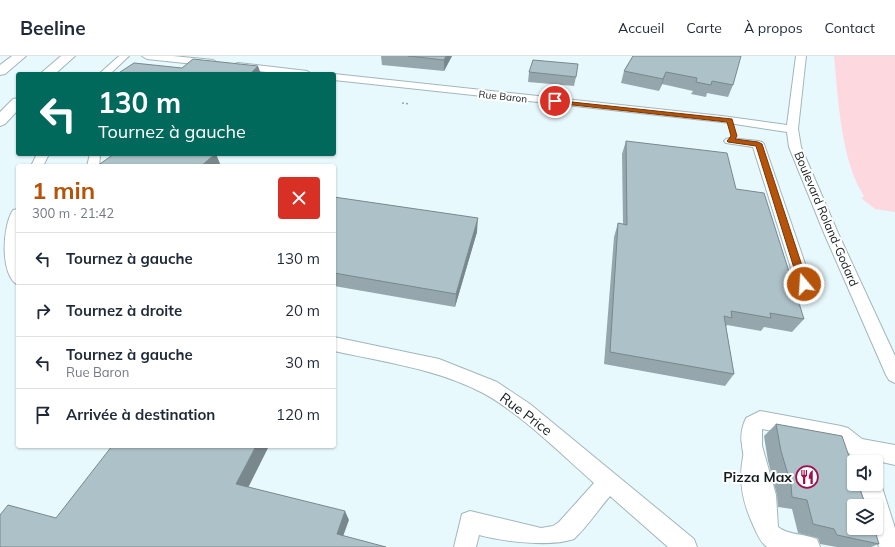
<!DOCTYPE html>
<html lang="fr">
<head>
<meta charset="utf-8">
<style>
  :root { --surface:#fff; --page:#f6f6f7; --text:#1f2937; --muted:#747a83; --line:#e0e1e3; --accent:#b45309 }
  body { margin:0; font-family:Mulish,sans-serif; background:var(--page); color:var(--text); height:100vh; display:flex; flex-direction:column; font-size:15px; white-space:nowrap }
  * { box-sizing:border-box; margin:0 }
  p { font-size:13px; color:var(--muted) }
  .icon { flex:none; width:22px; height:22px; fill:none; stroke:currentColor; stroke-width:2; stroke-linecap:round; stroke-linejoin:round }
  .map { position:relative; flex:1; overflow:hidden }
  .panel { position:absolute; left:16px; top:108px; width:320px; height:284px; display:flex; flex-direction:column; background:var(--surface); border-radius:4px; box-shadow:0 1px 3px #0004 }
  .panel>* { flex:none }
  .hud { position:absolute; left:16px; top:16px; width:320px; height:84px; border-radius:4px; box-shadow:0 1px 3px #0004; background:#00695c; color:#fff; overflow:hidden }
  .buttons { position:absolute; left:847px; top:399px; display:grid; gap:8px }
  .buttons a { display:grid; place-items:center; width:36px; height:36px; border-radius:4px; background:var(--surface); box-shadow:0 1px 3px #0004; font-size:20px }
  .pin { position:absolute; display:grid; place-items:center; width:34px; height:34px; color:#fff; margin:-17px; border:2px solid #fff; border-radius:50%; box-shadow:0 1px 4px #0007 }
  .me { position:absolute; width:44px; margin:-22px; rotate:342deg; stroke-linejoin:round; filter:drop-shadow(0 0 3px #0008) }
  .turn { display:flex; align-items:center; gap:14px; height:84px; padding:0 16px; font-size:18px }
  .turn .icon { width:52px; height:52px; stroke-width:2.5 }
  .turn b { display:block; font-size:28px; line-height:34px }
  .round { display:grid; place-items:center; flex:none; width:42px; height:42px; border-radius:4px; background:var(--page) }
  .headline { display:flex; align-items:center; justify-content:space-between; height:68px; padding:0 16px }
  h1 { font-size:24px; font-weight:700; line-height:30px; color:var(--accent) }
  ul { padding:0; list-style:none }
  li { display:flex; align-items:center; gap:12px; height:52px; padding:0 16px; border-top:1px solid var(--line) }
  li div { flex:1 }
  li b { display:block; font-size:15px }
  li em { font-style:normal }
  header { display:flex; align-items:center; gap:24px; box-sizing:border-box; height:56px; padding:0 20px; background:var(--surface); border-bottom:1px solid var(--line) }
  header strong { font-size:19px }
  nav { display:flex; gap:22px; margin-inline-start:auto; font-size:14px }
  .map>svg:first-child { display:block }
  .green { fill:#fdd8df }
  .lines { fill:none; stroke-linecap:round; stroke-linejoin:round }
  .minor-casing { stroke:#a1b6bb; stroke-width:2 }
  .highway-casing { stroke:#a1b6bb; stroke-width:2 }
  .path { stroke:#98a6aa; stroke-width:1.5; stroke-dasharray:2 2; stroke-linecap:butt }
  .minor { fill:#fff; fill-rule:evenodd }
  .highway { fill:#fff; fill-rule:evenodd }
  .wall { fill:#95a7ac }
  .shaded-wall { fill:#79888c }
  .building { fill:#adc2c8; stroke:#79888c }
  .route { fill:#b45309; stroke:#753606 }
  .labels { text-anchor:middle; stroke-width:4; stroke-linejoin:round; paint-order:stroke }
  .far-street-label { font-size:10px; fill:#151d1f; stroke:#fff }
  .street-label { font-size:12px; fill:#151d1f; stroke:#fff }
  .near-street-label { font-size:14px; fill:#151d1f; stroke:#fff }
  .near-poi-label { font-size:14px; font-weight:bold; fill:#151d1f; stroke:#fff; text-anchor:end }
</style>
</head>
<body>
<header>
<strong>Beeline</strong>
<nav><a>Accueil</a><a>Carte</a><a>À propos</a><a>Contact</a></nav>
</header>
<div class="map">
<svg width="895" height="491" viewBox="0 0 895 491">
  <rect width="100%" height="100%" fill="#e8f9fe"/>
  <path class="green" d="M834,0h61v156l-20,-3 -14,-11 3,-2c-23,-35 -26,-98 -30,-140z"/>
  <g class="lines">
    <g class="minor-casing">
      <path id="minor" d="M119,0h10l-19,18h-11z
        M142,0h31l40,4 5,3 -5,3 -66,-7z
        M796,0h10l-8,73 3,18 37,86 57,123v27l-6,-3 -3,-5 -62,-142 -35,-86 -2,-15 -65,-10 -388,-42v-6l388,42 65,9z
        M238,7l69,8 5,3h-30l-47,-6 -2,-2 2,-2z
        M730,82l28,3 4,1 2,2 48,140 -3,4 -5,2 -5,-2 -3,-4 -43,-137 -27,-4 -2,-2 2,-2z
        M37,98h12l-6,12h-12z
        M90,98h8l2,3 -1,9h-12z
        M18,153v27l-2,21 2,11v17c-18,-9 -16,-58 -5,-75z
        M334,281l105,22 58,23 33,22 164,135 3,8h-29l-58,-51c-12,14 -23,31 -36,43 -23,8 -69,3 -95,-4l-3,12h-22l8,-33 8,-3 71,17 12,-2 6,-4 35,-39c-33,-29 -74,-70 -111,-90 -46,-24 -99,-31 -149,-42z
        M760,355l81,15 7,2 14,11 33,6v20l-22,-5v2h-19v3l-4,-11 -14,-11 -74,-14v17l14,49 2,32c9,8 28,7 39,12l3,8h-53c-7,-5 -10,-13 -13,-20 -11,-23 -16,-45 -11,-70 1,-3 -1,-8 -1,-12 -2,-10 0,-18 4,-27z
        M876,420l5,8 14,44v19h-16l-6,-19h3v-22h-10l-7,-22h17z"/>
    </g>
    <g class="highway-casing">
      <path id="highway" d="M12,0h14l-21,18 -5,1v-10z
        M61,0h14l-20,18h-15z
        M18,42v12l-13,14 -5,2v-14l13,-13z"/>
    </g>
    <path class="path" d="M402,47l7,1"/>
    <use href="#minor" class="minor"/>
    <use href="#highway" class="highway"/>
  </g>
  <path class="wall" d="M381,0h71l-8,15 -62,-6z
    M633,0l100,29 -5,12 -21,-4 -1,4 -15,-3 2,-3 -31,-7 -3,7 -38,-8 3,-12z
    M529,16l47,5 -2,9 -46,-4z
    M626,85l110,48 68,130 -12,13 -28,-5 -3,4 -34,-6 -1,2 8,47 -9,12 -121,-22 10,-127 4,-14 5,1 -1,-70z
    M334,141l143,35 -22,75 -121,-21z
    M776,368l103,120 -8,3h-34l-17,-3 -2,-6 -20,-5 -6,-24 -14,-2 -1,-12 -9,-34 -4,-25z"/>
  <path class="shaded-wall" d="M446,0h6l-8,15v-11z
    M258,10l3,8h-11z
    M666,16l-4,12 -3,7 4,-12z
    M215,98h1l5,12h-20z
    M478,162l-1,14 -22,75 1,-13z
    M256,390h13l-24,48 -9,-10z
    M345,455l4,9 -8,22 -4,-8z"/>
  <path class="building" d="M408,0h38l-2,4z
    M633,0h108l-8,29 -21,-4 -1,4 -15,-3 1,-4 -31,-6 -3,7 -39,-8z
    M193,3l65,7 -8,8h-133l17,-11 48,5z
    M533,4l45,4 -2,13 -47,-5z
    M626,85l101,12 9,36 28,4 40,126 -34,-6 1,5 -40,-7 1,7 -8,-2 10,58 -124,-22 8,-129 9,2z
    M114,98h101l-14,12h-104z
    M334,141l144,21 -22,76 -122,-21z
    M776,368l66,12 12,35v13h4l8,22h-12v22h20l5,16 -42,-9 -3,-6 -21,-5 -6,-24 -15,-3 -1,-12 -10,-34z
    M112,390h144l-20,38 109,27 -8,23 49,13h-386v-32l8,-10 48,13z"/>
  <path class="route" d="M553,44l179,19 5,17 -2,3 23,3 4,2 46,140 -1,3h-6l-2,-3 -43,-138 -28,-4 -1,-1 4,-5 -4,-14 -172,-19h-2z"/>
  <defs>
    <g id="restaurant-ring" transform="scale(1.15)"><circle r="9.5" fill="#fff" stroke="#a40e4c" stroke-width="1.5"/><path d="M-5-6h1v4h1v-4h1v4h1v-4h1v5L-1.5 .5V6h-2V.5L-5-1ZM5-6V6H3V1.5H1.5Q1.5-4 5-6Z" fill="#a40e4c"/></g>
  </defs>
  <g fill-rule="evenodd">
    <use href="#restaurant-ring" x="807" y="421"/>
  </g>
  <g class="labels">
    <g class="far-street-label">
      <text transform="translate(503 40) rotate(6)" y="4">Rue Baron</text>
    </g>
    <g class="street-label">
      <text transform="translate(826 163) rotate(67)" y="4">Boulevard Roland-Godard</text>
    </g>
    <g class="near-street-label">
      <text transform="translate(526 358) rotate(37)" y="5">Rue Price</text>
    </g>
    <g class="near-poi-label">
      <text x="792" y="426">Pizza Max</text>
    </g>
  </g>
</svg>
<div class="buttons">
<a><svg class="icon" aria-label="sound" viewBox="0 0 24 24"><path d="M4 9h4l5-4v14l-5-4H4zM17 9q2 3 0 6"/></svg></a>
<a><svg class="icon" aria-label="layers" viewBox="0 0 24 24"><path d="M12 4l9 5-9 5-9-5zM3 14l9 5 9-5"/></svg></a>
</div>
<div class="pin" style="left:555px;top:45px;background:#d93025"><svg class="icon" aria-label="arrive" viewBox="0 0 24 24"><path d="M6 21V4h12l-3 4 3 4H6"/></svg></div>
<svg class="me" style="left:804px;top:228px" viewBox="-20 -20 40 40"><circle r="17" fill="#b45309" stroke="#fff" stroke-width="3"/><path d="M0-11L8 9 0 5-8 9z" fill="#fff"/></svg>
<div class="hud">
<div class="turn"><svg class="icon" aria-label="left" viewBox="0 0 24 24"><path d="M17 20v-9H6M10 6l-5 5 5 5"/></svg><div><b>130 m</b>Tournez à gauche</div></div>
</div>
<section class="panel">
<div class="headline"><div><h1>1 min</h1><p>300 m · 21:42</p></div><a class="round" style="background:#d93025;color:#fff"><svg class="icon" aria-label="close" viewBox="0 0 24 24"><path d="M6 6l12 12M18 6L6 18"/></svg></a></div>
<ul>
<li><svg class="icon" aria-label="left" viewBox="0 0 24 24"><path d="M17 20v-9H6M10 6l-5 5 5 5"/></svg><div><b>Tournez à gauche</b></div><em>130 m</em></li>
<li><svg class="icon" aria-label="right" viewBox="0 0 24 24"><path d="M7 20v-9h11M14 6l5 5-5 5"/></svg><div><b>Tournez à droite</b></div><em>20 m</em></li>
<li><svg class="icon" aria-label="left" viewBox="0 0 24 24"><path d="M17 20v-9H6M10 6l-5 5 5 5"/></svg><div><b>Tournez à gauche</b><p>Rue Baron</p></div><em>30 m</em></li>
<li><svg class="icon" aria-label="arrive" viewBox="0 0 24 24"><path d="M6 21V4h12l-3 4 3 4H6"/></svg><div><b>Arrivée à destination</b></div><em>120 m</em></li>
</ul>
</section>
</div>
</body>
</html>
